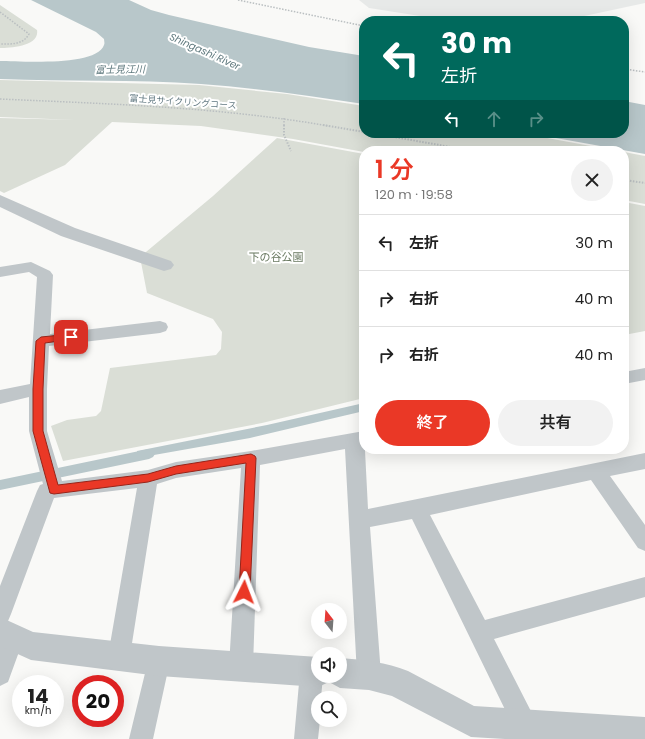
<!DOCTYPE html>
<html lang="ja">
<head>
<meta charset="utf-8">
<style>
  :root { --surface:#fff; --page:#f2f2f2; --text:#222; --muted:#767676; --line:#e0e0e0; --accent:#ea3826 }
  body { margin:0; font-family:Poppins,"Noto Sans JP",sans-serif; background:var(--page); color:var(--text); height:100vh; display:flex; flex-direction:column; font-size:15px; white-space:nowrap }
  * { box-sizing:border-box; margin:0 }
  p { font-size:13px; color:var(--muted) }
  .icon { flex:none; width:22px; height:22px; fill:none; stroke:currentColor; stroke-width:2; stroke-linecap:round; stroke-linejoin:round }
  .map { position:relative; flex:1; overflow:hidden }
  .panel { position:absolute; left:359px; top:146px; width:270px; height:308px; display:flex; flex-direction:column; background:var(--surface); border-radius:16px; box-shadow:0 4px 16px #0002 }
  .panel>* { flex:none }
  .top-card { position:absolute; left:359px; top:16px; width:270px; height:122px; border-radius:16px; box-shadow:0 4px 16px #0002; background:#00695c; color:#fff; overflow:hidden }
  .needle { width:26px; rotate:343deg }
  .tools { position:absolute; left:311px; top:603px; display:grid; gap:8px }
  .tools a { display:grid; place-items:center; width:36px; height:36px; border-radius:50%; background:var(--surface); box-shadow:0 4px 16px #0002; font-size:20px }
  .speed { position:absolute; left:12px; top:675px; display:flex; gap:8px; font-size:20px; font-weight:700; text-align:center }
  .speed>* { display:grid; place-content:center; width:52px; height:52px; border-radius:50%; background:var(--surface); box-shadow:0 4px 16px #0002; line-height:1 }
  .speed small { font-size:10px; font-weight:400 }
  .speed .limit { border:6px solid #d22; background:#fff; color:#111 }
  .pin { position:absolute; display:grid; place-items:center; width:34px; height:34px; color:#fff; margin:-17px; border-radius:8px; box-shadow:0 2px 6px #0006 }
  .me { position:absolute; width:44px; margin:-22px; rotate:3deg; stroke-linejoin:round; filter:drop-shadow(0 0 3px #0008) }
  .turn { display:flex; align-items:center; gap:14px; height:84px; padding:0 16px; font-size:18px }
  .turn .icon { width:52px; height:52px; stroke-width:2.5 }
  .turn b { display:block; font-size:28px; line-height:34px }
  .lanes { display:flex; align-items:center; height:38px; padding:0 16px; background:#0003; justify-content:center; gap:20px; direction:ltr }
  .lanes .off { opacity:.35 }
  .round { display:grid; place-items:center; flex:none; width:42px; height:42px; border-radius:21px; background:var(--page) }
  .headline { display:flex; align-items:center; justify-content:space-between; height:68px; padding:0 16px }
  h1 { font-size:24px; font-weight:600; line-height:30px; color:var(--accent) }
  .cta { display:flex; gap:8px; margin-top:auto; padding:8px 16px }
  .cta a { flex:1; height:46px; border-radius:24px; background:var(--accent); color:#fff; font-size:16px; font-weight:600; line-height:46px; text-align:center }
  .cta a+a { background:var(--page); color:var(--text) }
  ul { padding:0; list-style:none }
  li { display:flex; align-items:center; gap:12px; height:56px; padding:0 16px; border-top:1px solid var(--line) }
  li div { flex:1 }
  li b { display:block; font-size:15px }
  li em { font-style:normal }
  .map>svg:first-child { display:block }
  .built { fill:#e7e9e8 }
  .green { fill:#daded6 }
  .water { fill:#b8c7ca }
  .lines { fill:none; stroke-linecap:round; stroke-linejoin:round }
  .stream { fill:#b8c7ca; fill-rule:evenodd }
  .path-far1 { stroke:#babfc1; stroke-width:1.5; stroke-dasharray:1.5 1.5; stroke-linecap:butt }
  .path { stroke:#babfc1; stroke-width:2; stroke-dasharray:1.5 1.5; stroke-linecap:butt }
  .lane { fill:#c0c6c9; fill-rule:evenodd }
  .street { fill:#c0c6c9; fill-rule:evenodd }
  .route { fill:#ea3826; stroke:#982419 }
  .labels { text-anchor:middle; stroke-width:4; stroke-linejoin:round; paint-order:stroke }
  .far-street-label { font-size:9px; fill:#637a83; stroke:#fff }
  .far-water-label { font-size:10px; font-style:italic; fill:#5e787d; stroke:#fff }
  .park-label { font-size:11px; fill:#6a7a62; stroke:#fff }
</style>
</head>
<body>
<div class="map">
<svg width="645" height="739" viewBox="0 0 645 739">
  <rect width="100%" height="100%" fill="#f9f9f7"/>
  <path class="built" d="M359,0h286v3l-84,18h-109l-83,-13z"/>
  <path class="green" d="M0,5l37,25c3,16 -27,18 -37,18z
    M0,80l199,5 88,9 77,12v27h156l98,18h-254v1l-71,-13 -92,-13 -89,-4 -47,43 -61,28 -4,-2v-73l76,2 -76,-3z
    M277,138l87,16v244l-102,25 -199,38 -12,-35 16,-6 29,-4 5,-5 9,-43 106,-13 5,-6 1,-17 -9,-13 -66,-26 -7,-36 73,-61z
    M624,152l21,4v48l-21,-4z
    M624,202l21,4v125l-21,4z"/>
  <path class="water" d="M31,0h98l22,10 18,5 140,32 55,9v48c-54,-8 -108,-16 -163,-20 -67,-5 -134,-2 -201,-5v-18c19,0 97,6 104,-16 1,-2 0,-4 0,-6l-8,-7z
    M624,101l21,4v49l-117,-21h96z
    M364,403v8l-114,27 -113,20v-7l130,-26z"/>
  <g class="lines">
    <path class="stream" d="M149,449l4,2 2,3 -2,3 -4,2 -149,31v-10z"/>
    <path class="path-far1" d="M238,0l126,26
      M0,12l29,22c-6,11 -18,10 -29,10
      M624,69l21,3
      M0,99c111,5 219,8 329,27
      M284,118v8"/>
    <path class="path" d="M284,125v10l7,16
      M323,125l41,7
      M372,133l101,18
      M624,180l21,3"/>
    <path class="lane" d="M31,262l19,9 3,4 -3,59 110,-13 6,2 2,4 -2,4 -6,2 -111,13 -2,43v42l15,50 86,-11 28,-8 75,-11 113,-20 4,78 277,-56v16l-35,7 35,49v26l-7,-3 -47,-68 -161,35 55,105 160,-43v20l-151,42 44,86 -3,9 -9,3 -9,-3 -105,-215 -42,8 11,148 -4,8 -8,4 -8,-4 -4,-8 -12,-226 -85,16 -7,201 -4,8 -8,4 -8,-4 -4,-8 12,-198 -65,10 -19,6 -27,172 -3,8 -8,3 -8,-3 -3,-8 29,-168 -83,10 -43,116 -3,7 -8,4v-39l37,-95 3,-6 3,-1 -14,-53v-34l-29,7v-14l30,-6 7,-107 -8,-5 -29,5v-10z
      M645,368v12l-21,4v-12z
      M13,627l8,3 3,8 -16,44 -8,4v-43l5,-13z
      M159,650l8,3 3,8 -17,78h-24l19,-78 3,-8z
      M312,660l6,3v13h5l-2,22h-3v22h2l-2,19h-24l6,-67 4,-8z"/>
    <path class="street" d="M0,195l75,33 96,33 3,4 -3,4 -7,2 -103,-35 -61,-29z
      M0,617l33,15 126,14 159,11v19h22v-18c24,2 46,4 68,13l66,35 171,11v22h-140l-34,-2 -79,-41 -23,-6 -29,-2 -11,-6 -11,5 -159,-11 -128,-16 -31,-14z"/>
  </g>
  <path class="route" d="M71,334l4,3 -1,2 -29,4 -2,46v42l15,54 90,-11 28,-8 75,-12 4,2 1,2 -6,134 -2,4 -4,2 -4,-2 -1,-4 7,-129 -70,11 -28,8 -94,12 -4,-1 -17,-62v-42l3,-48 5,-4z"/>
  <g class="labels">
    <g class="far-street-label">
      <text transform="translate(183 102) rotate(4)" y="3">富士見サイクリングコース</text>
    </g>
    <g class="far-water-label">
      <text transform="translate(205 51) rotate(24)" y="4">Shingashi River</text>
      <text transform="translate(120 69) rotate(-1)" y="4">富士見江川</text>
    </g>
    <g class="park-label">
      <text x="276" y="261">下の谷公園</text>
    </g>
  </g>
</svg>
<div class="tools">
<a><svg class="needle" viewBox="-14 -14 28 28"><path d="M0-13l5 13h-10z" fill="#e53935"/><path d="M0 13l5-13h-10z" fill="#767676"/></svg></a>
<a><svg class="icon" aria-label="sound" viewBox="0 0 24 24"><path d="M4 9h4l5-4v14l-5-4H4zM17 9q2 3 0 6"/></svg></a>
<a><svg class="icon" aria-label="search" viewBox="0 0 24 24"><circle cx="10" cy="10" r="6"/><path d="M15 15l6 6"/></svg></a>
</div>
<div class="speed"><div>14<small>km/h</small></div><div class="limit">20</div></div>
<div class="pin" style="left:71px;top:337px;background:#d93025"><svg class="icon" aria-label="arrive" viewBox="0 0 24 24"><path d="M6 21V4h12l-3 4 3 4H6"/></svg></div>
<svg class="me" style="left:244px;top:592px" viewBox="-20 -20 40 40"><path d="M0-17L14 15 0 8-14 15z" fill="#ea3826" stroke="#fff" stroke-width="4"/></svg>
<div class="top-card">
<div class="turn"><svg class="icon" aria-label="left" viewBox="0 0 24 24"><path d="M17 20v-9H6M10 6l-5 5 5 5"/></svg><div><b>30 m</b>左折</div></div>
<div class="lanes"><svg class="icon" aria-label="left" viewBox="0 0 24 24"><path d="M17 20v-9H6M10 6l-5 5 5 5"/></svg><svg class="icon off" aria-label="ahead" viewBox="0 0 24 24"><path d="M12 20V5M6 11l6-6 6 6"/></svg><svg class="icon off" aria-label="right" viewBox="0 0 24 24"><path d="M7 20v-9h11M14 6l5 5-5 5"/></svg></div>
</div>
<section class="panel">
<div class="headline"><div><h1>1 分</h1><p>120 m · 19:58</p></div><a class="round"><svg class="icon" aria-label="close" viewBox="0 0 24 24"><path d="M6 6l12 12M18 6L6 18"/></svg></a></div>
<ul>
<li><svg class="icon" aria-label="left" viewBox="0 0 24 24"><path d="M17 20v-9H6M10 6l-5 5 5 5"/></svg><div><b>左折</b></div><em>30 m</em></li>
<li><svg class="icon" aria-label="right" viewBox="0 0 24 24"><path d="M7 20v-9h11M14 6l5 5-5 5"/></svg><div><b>右折</b></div><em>40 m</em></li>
<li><svg class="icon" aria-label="right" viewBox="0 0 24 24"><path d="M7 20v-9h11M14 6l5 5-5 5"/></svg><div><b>右折</b></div><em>40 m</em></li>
</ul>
<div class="cta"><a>終了</a><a>共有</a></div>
</section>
</div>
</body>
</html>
